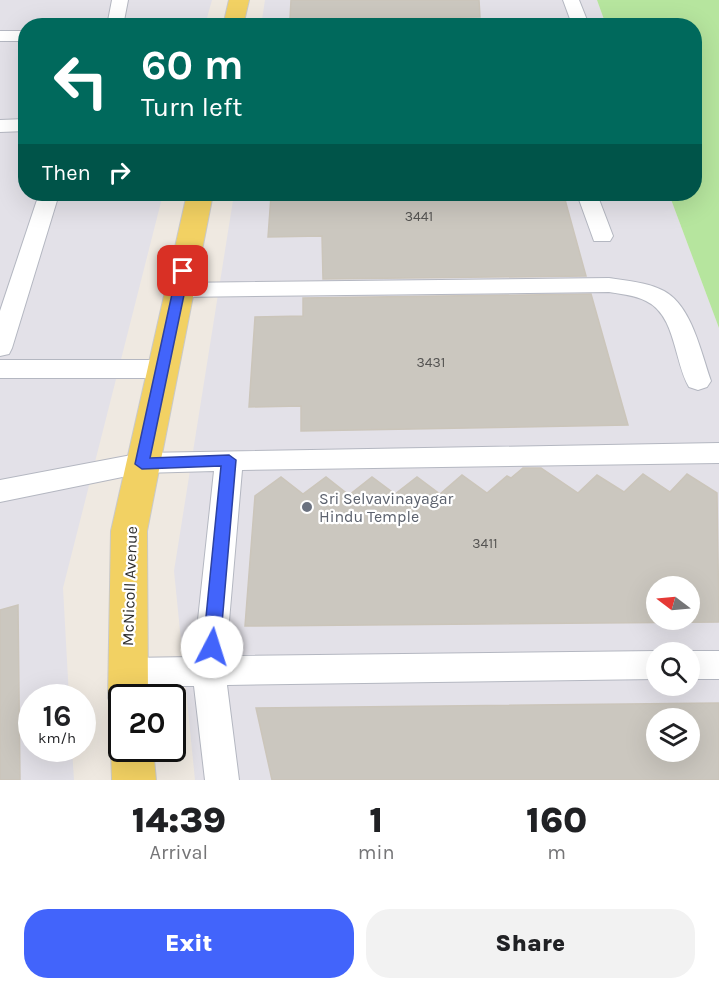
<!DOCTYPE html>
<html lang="en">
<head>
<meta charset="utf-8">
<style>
  :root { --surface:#fff; --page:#f2f2f2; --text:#202124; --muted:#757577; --accent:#4264fb }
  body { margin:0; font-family:Karla,sans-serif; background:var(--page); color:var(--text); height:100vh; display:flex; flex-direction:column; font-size:22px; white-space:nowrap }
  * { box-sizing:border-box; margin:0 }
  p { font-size:20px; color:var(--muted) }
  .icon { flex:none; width:33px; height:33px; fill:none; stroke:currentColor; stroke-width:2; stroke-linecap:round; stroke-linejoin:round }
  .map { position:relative; height:780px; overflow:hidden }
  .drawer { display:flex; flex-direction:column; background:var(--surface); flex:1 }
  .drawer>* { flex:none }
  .banner { position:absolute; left:18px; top:18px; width:684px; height:183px; border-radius:24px; box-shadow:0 6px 24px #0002; background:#00695c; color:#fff; overflow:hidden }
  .needle { width:39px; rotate:286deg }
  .fabs { position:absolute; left:646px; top:576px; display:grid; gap:12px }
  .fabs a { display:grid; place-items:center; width:54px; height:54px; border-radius:50%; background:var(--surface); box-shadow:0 6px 24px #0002; font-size:30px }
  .speed { position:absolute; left:18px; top:684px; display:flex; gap:12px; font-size:30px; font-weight:700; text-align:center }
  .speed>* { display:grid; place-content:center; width:78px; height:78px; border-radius:50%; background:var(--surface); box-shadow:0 6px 24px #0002; line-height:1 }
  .speed small { font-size:15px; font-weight:400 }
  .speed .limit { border:3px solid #111; border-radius:9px; background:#fff; color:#111 }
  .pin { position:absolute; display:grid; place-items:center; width:51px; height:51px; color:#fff; margin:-26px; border-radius:12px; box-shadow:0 3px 9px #0006 }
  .me { position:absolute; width:66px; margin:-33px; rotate:5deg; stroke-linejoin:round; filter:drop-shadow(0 0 4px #0008) }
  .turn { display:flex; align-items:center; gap:21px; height:126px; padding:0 24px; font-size:27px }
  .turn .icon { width:78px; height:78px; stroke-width:2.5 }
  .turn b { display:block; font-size:42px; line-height:51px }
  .then { display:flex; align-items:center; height:57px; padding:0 24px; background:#0003; gap:12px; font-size:22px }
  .eta { display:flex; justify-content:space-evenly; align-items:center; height:102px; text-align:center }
  .eta b { font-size:36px; font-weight:800; line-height:42px }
  .button { display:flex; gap:12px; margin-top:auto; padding:12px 24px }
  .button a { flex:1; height:69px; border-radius:24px; background:var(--accent); color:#fff; font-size:24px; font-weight:800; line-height:69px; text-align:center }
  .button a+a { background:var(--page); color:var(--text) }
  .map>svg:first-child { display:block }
  .industrial { fill:#e3e1e8; fill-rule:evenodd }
  .green { fill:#b6e59e }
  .building { fill:#cbc7bf; stroke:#cbc5ba; stroke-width:1.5; fill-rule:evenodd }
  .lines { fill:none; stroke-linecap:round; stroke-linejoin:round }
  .minor-casing { stroke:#b4b7c1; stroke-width:2 }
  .major-casing { stroke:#c9c9c9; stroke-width:2 }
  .minor { fill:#fff; fill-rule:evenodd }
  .major { fill:#f2d163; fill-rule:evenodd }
  .route { fill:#4264fb; stroke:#2b41a3; stroke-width:1.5 }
  .worship-dot { fill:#6b7280; stroke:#fff; stroke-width:2 }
  .labels { text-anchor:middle; stroke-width:4.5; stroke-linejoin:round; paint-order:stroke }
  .number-label { font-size:14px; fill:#555452 }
  .worship-label { font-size:16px; fill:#5b616d; stroke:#fff; text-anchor:start }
  .street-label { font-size:16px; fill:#2e2e2e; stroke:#fff }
</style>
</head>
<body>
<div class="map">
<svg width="719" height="780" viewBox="0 0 719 780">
  <rect width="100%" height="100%" fill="#efe9e1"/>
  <path class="industrial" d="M0,0h212l-7,25 -179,1v168h137l-100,394 6,109 -37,1v50l40,1 2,31h-74z
    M265,0h332l9,25 -345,1z
    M234,194h435l50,134v452h-524l-21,-209zM657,586h33v34h-33zM657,652h33v34h-33zM657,718h33v34h-33z"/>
  <path class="green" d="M597,0h122v328l-50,-134h25v-168l-88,-1z"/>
  <path class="building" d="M291,0h188l1,17 -190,2z
    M281,194l283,2 22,80 -263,3 -1,-43 -54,1 3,-41h10z
    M591,294l37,131 -327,6v-25l-52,1 6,-90 48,-1v-18z
    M523,468h18l37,25 19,-18 27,17 19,-18 27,18 17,-18 30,19 2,129 -474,4 10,-130 26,-19 22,17 23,-17 23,18 23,-18 23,17 22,-17 23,17 22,-19 25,18 20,-17 4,2zM657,586h33v34h-33z
    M18,605l2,175h-20v-170z
    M719,703v77h-447l-16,-72zM657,718h33v34h-33z"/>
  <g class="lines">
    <g class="minor-casing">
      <path id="minor" d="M112,0h16l-5,26h-16z
        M563,0h16l8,20 -4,6h-70l8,-5 49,-2z
        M0,31h26v10h-26z
        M26,119v12l-26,1v-12z
        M39,194h20l-47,154 -3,6 -9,2v-45z
        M577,194h20l16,42 -3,5h-16z
        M609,278c18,3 38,4 55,13 28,15 37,62 47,90l-4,6 -9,3 -9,-3c-15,-25 -13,-72 -43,-86 -12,-6 -25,-7 -37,-9l-431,5 -8,-2 -4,-5 4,-5 8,-2z
        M0,360h161l9,3 3,6 -3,6 -9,3h-161z
        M719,443v20l-477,7 -16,186 431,-5 5,1h-5v27l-430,6 12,95h-34l-11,-94h-67l-11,-4 -5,-10 5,-10 11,-4 67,-1 20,-186 -72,2 -142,29v-22l142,-27z
        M690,651h29v28h-29v-27h-5z"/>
    </g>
    <g class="major-casing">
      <path id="major" d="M229,0h20l-6,26h-20z
        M187,194h26l-66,337 1,167h-26v16l-8,-3 -6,-13 3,-167z
        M122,732v16h31l3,32h-44l-1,-32 6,-14z"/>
    </g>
    <use href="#minor" class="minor"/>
    <use href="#major" class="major"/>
  </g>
  <path class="route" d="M183,267l6,4 -39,187 79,-3 7,5 -16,187 -3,6 -5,2 -6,-2 -3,-6 18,-181 -79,3 -7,-5 42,-193z"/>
  <circle class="worship-dot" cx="307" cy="507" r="6"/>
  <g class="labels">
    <g class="number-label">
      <text x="419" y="221">3441</text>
      <text x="431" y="367">3431</text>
      <text x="485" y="548">3411</text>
    </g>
    <g class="worship-label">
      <text x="319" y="504">Sri Selvavinayagar<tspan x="319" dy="18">Hindu Temple</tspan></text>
    </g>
    <g class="street-label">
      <text transform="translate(129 586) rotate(-88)" y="6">McNicoll Avenue</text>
    </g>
  </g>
</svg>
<div class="fabs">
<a><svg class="needle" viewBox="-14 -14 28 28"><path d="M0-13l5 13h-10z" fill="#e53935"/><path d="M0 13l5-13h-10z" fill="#757577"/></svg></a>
<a><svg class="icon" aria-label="search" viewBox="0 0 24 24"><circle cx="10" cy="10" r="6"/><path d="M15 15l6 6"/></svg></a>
<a><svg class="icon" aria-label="layers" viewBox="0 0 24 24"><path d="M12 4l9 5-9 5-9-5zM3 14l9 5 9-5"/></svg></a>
</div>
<div class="speed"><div>16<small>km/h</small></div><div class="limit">20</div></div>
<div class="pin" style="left:183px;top:271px;background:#d93025"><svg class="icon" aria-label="arrive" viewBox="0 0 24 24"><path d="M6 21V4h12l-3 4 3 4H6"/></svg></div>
<svg class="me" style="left:212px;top:647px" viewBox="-20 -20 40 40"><circle r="19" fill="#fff"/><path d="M0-13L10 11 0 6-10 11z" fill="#4264fb"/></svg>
<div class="banner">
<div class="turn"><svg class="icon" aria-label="left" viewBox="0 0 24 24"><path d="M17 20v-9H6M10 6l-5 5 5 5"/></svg><div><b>60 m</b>Turn left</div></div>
<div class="then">Then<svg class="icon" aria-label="right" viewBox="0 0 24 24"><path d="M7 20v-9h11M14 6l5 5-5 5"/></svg></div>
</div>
</div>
<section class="drawer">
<div class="eta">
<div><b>14:39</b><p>Arrival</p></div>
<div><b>1</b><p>min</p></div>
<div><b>160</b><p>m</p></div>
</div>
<div class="button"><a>Exit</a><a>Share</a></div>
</section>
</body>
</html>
